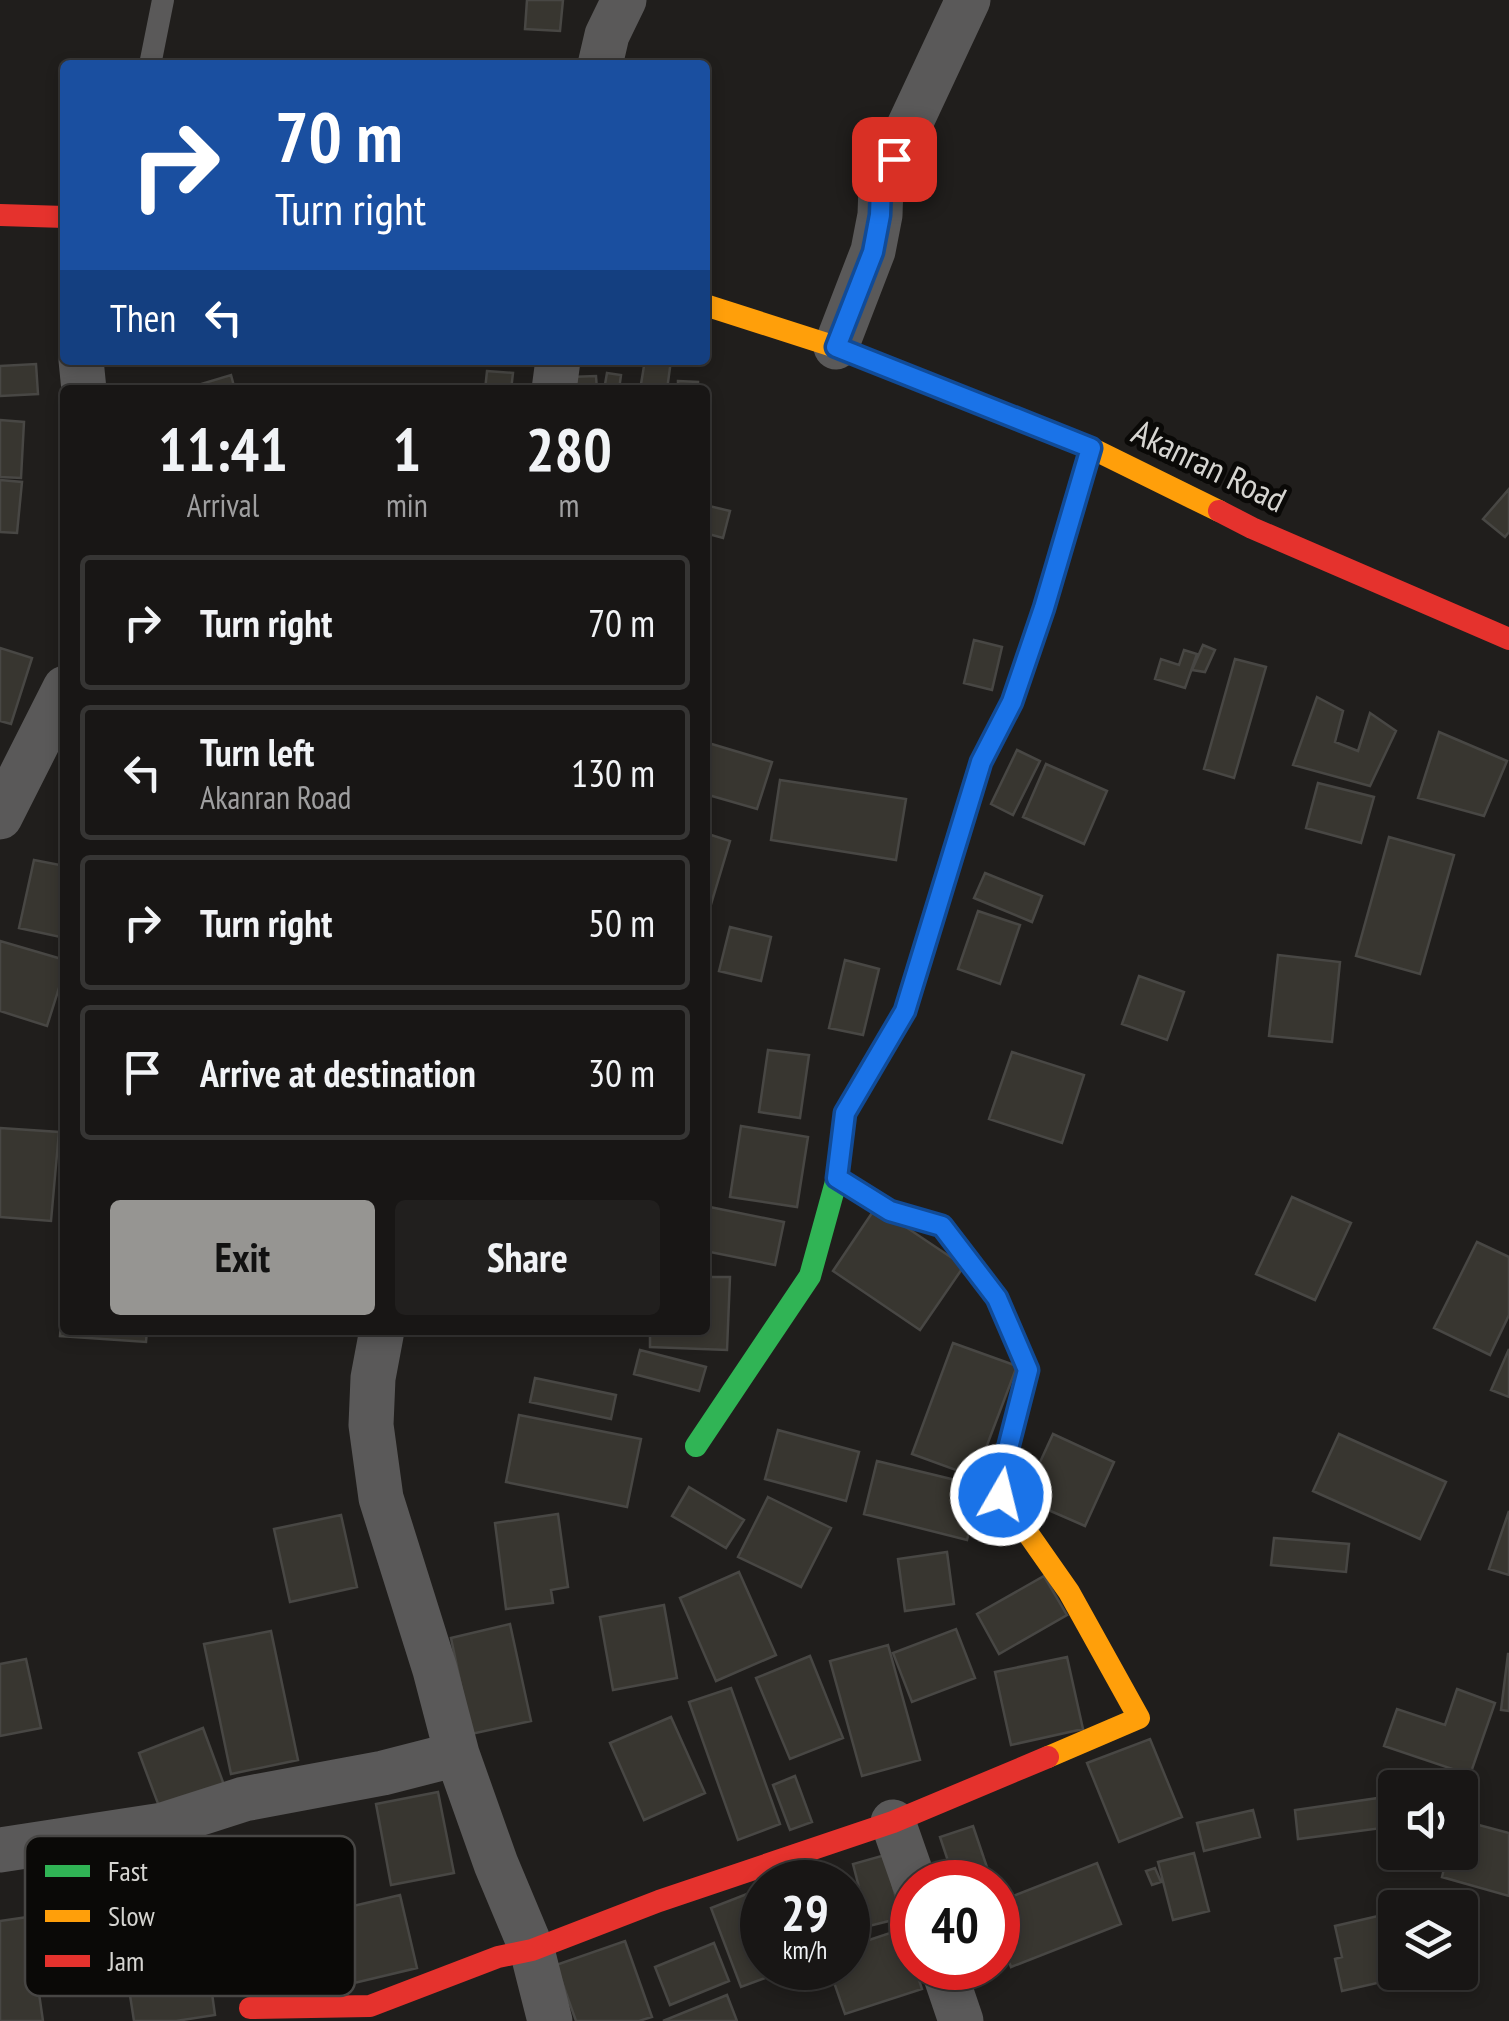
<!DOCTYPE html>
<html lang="en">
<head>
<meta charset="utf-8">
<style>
  :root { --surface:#181615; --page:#211f1e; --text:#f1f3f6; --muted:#9f9fa0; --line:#363534; --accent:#969592 }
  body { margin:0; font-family:"PT Sans Narrow",sans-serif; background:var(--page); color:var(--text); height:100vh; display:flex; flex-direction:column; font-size:38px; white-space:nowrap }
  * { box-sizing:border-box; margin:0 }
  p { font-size:32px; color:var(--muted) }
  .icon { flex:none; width:55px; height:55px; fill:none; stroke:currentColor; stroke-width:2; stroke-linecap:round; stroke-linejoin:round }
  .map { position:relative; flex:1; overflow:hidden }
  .details { position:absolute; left:60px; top:385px; width:650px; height:950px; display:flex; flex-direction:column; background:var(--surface); border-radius:10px; box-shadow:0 5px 15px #0003,0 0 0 2px var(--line) }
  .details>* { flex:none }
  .top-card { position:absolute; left:60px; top:60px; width:650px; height:305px; border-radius:10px; box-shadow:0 5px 15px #0003,0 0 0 2px var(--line); background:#1a4fa0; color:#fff; overflow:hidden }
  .tools { position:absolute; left:1378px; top:1770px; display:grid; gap:20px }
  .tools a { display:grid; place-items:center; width:100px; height:100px; border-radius:10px; background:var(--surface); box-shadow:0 5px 15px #0003,0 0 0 2px var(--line); font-size:50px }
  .speed { position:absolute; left:740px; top:1860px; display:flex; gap:20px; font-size:50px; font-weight:700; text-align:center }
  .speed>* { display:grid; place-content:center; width:130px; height:130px; border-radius:50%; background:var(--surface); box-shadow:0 5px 15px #0003,0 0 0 2px var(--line); line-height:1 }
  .speed small { font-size:25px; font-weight:400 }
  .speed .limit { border:15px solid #d22; background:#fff; color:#111 }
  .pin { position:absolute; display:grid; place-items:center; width:85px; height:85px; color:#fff; margin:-42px; border-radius:20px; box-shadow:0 5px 15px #0006 }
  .me { position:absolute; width:110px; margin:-55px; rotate:8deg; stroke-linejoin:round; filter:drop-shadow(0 0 8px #0008) }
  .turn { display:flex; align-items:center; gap:35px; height:210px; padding:0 50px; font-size:45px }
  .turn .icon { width:130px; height:130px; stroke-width:2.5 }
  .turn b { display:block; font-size:70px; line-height:85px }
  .then { display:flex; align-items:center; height:95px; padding:0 50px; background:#0003; gap:20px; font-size:38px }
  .eta { display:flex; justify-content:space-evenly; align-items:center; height:170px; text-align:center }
  .eta b { font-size:60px; font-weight:600; line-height:70px }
  .action { display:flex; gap:20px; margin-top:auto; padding:20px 50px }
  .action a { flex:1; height:115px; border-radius:10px; background:var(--accent); color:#111; font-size:40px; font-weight:600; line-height:115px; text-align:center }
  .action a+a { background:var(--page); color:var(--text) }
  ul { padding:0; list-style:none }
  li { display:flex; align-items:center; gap:30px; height:135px; margin:0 20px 15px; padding:0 30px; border:5px solid var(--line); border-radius:10px }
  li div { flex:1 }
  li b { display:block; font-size:38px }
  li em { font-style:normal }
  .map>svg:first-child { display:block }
  .building { fill:#383630; stroke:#484744; stroke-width:2.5 }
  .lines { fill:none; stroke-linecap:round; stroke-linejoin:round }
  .lane { stroke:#5a5959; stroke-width:22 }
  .street { stroke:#5a5959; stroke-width:45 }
  .fast { stroke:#30b455; stroke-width:22 }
  .slow { stroke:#ff9f0a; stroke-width:22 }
  .jam { stroke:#e5322d; stroke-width:22 }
  .route-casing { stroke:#114b97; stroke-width:25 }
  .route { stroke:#1a73e8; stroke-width:18 }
  .labels { text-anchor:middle; stroke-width:10; stroke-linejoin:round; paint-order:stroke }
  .street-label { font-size:35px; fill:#d6d5d1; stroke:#0a0907 }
  .key { fill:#0a0907; stroke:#474644; stroke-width:2.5 }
  .key-label { font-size:28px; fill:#d6d5d1 }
</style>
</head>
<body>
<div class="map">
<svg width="1509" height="2021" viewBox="0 0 1509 2021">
  <rect width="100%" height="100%" fill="#201e1c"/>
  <path class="building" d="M527,0h36l-3,31 -35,-2z
    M645,360h26l-4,30h-27z
    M36,364l2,30 -38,2v-30z
    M487,371l26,2 -2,17h-26z
    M607,373l14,2 -2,15h-15z
    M231,375l4,15h-43l-1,-3z
    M596,376l1,14h-27v-13z
    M678,381l20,1v8h-20z
    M0,420l24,2 -3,56 -21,-1z
    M0,480l22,2 -5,51 -17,-1z
    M1509,489v43l-4,5 -22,-18z
    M705,505l25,6 -7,27 -18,-5z
    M974,640l28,7 -10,43 -28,-7z
    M1203,645l12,5 -10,22 -13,-2z
    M0,648l32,10 -21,66 -11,-3z
    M1184,650l13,4 -12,34 -30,-9 6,-20 18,6z
    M1235,659l31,8 -32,111 -30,-9z
    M1317,697l26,14 -8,31 23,9 12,-38 26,18 -26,55 -77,-21z
    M1439,732l68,29 -23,55 -66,-18z
    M705,742l67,20 -15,47 -52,-15z
    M1017,750l23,11 -27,54 -22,-11z
    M1046,764l61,27 -23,53 -61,-27z
    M780,780l126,19 -10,61 -125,-20z
    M1318,783l56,14 -13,46 -55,-15z
    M705,833l25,8 -24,80h-1z
    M1389,837l65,18 -34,119 -64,-18z
    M34,860l31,6v72l-46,-10z
    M985,873l57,23 -10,26 -58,-24z
    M978,911l42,14 -20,59 -42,-15z
    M730,927l41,10 -10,44 -42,-10z
    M0,941l65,19v9l-18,57 -47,-15z
    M1278,955l62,7 -8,80 -63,-6z
    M845,960l34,9 -16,66 -34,-7z
    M1139,976l45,16 -17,48 -45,-16z
    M768,1050l41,5 -9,63 -41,-6z
    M1012,1052l72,23 -22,68 -73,-24z
    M741,1126l67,11 -11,70 -67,-10z
    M0,1128l59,4 -8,89 -51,-4z
    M1292,1197l59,26 -36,77 -59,-26z
    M705,1206l79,16 -9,43 -70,-14z
    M876,1207l88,59 -44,64 -87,-59z
    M1477,1242l32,15v58l-19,40 -56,-27z
    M65,1271v59h82l-1,12 -86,-6z
    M705,1277h25l-3,73 -77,-3v-17h55z
    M953,1343l64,23 -42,111 -63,-23z
    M1509,1349v48l-18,-7z
    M640,1350l66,17 -7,24 -65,-17z
    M535,1378l81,17 -5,24 -81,-17z
    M519,1415l122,24 -14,68 -121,-25z
    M778,1430l81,22 -13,49 -81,-22z
    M1053,1434l61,28 -29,64 -62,-27z
    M1339,1434l107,48 -26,57 -107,-48z
    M877,1461l103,25 -13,54 -103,-26z
    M689,1487l55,33 -18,28 -54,-32z
    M768,1497l63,31 -30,59 -63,-30z
    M1509,1511v64l-20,-6z
    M558,1514l10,73 -17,3 2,13 -47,6 -11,-86z
    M341,1515l16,72 -67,15 -16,-73z
    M1274,1538l75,6 -3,28 -75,-7z
    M947,1552l7,52 -49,7 -7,-52z
    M739,1572l37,83 -60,26 -36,-83z
    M1044,1576l23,39 -68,39 -22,-40z
    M664,1605l13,73 -64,12 -13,-73z
    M510,1624l21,97 -60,13 -20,-96z
    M956,1629l19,49 -63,24 -19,-49z
    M271,1631l27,129 -67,14 -27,-130z
    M888,1645l32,115 -58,16 -32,-115z
    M1508,1654h1v57l-8,-1z
    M810,1656l33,82 -53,21 -34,-81z
    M1067,1657l16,72 -72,16 -16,-73z
    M26,1659l15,69 -41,8v-72z
    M731,1688l49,136 -42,16 -49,-138z
    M1457,1689l38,14 -25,72 -86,-29 13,-37 48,16z
    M671,1717l34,76 -61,27 -34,-77z
    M203,1728l21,57 -64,24 -21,-56z
    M1150,1739l32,78 -63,25 -32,-79z
    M795,1776l17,46 -22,8 -17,-45z
    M438,1792l16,81 -63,12 -15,-81z
    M1378,1798l4,30 -84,11 -3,-29z
    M1253,1810l7,27 -56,14 -7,-28z
    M1460,1820l49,13v63l-67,-19 6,-25h12z
    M973,1826l19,56h-37l-15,-45z
    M1194,1853l15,58 -36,9 -15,-58z
    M885,1855l16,63 -32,8 -16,-62z
    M1097,1863l24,61 -110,43 -3,-8 -10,4v-61z
    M1155,1868l6,14 -9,3 -6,-14z
    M762,1888v80h30l-51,19 -30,-79z
    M400,1895l17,73 -67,16 -18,-73z
    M1395,1912v60h21l1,2 -75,17 -7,-32 7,-2 -7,-31z
    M28,1917l15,104h-43v-100z
    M902,1929l10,31v8h3l7,21 -77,25 -16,-46h19v-21z
    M625,1941l27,76 -13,4h-63l-20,-56z
    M714,1943l15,38 -59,24 -15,-38z
    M206,1950l9,65 -39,6h-42l-9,-58z
    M727,1995l10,26h-74z"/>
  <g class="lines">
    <path class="lane" d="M150,65l13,-65"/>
    <path class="street" d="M600,65l7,-30 17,-35
      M836,347l37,-96 7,-36 1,-29 87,-186
      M81,360l3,30
      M554,390l4,-30
      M0,817l65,-129
      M382,1330l-9,48 -2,47 10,73 54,172 22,84 39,110 36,86 18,71
      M893,1822l21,60
      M0,1850l163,-25 81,-26 139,-26 74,-19
      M943,1968l18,53"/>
    <path class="fast" d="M696,1446l114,-170 27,-98 8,-65 60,-102 21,-70"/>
    <path class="slow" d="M705,305l131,42 255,101 128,63
      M926,941l55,-179 31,-60 32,-94 47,-160
      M837,1178l53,33 51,15 56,72 31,72 -23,90 -4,35 68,97 70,126 -91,39"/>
    <path class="jam" d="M0,215l65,2
      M1219,511l33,17 257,111
      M250,2008l120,-2 128,-49 34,-7 127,-49 234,-79 155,-65"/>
  </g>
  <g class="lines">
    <g class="route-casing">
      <path id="route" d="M894,159l-13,27 -1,29 -7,37 -37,95 255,101 -47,160 -32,94 -31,60 -76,249 -60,102 -8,65 53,33 52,15 55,72 31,72 -23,90 -4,35"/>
    </g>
    <use href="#route" class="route"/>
  </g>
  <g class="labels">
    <g class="street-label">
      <text transform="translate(1209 466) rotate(26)" y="12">Akanran Road</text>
    </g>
  </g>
  <rect x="25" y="1836" width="330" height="160" rx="15" class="key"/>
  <rect x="45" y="1865" width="45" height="12" fill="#30b455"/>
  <rect x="45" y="1910" width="45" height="12" fill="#ff9f0a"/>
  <rect x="45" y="1955" width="45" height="12" fill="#e5322d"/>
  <g class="key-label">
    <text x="108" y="1881">Fast</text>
    <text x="108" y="1926">Slow</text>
    <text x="108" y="1971">Jam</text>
  </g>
</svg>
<div class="tools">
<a><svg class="icon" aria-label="sound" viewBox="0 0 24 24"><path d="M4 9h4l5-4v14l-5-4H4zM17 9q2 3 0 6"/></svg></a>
<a><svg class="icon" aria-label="layers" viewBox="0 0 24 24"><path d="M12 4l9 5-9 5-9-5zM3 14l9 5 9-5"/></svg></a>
</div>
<div class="speed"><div>29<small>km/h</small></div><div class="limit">40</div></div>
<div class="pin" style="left:894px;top:159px;background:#d93025"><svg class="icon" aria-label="arrive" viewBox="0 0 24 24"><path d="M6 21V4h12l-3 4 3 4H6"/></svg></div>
<svg class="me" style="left:1001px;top:1495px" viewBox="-20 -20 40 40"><circle r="17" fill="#1a73e8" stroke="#fff" stroke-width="3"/><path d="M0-11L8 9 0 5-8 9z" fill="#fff"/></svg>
<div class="top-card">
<div class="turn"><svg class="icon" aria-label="right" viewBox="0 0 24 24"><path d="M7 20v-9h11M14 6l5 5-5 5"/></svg><div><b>70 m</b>Turn right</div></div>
<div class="then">Then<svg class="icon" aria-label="left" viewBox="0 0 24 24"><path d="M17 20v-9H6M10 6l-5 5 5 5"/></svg></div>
</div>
<section class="details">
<div class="eta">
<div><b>11:41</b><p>Arrival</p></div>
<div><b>1</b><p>min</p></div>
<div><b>280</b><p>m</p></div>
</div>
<ul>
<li><svg class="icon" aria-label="right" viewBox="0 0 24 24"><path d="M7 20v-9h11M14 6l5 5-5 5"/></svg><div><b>Turn right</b></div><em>70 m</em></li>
<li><svg class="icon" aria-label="left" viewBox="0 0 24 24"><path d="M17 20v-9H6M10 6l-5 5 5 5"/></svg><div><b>Turn left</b><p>Akanran Road</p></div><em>130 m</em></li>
<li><svg class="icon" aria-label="right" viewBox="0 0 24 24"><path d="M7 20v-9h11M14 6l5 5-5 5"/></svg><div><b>Turn right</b></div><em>50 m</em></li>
<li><svg class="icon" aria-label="arrive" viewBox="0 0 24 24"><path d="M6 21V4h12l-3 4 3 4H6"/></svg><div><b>Arrive at destination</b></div><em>30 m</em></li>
</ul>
<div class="action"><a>Exit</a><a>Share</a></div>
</section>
</div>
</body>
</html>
